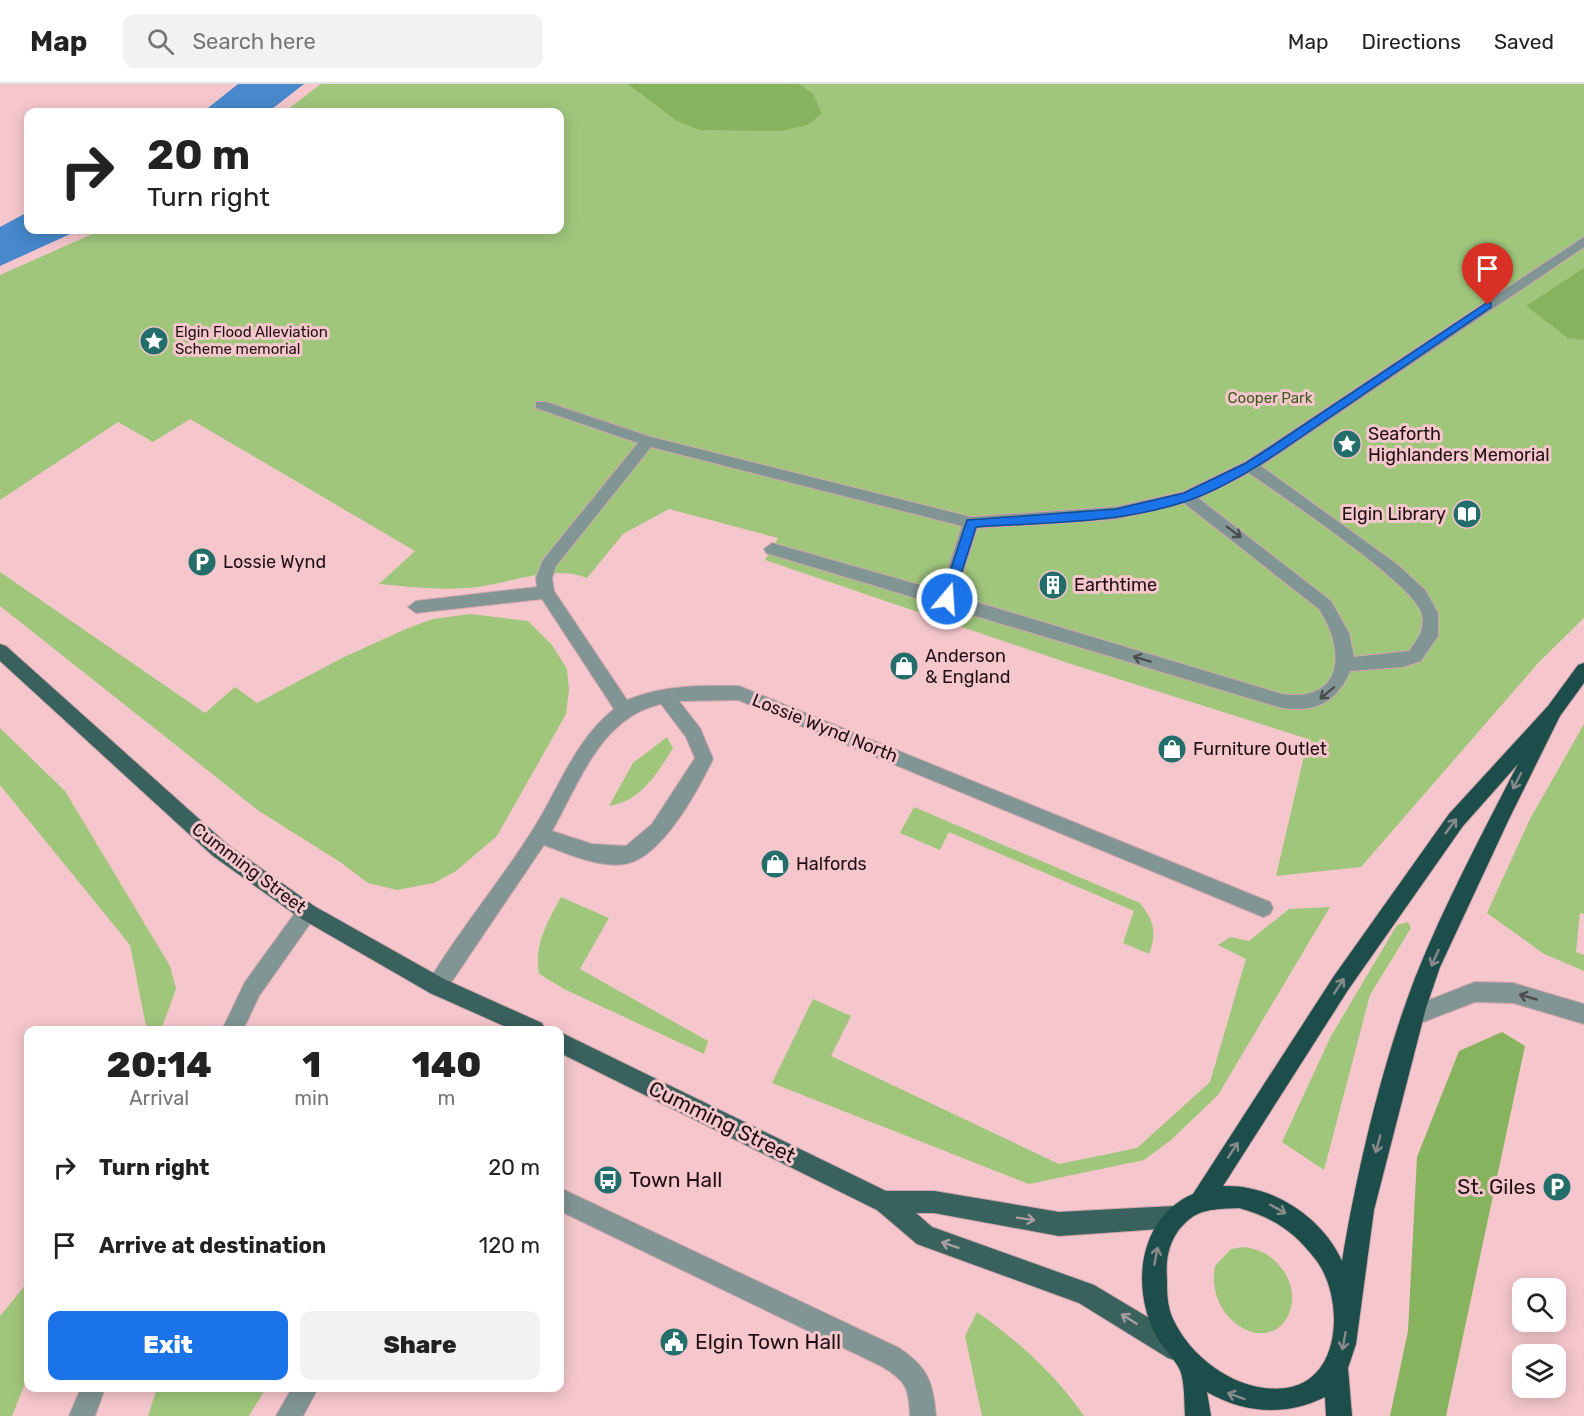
<!DOCTYPE html>
<html lang="en">
<head>
<meta charset="utf-8">
<style>
  :root { --surface:#fff; --page:#f2f2f2; --text:#222; --muted:#767676; --line:#e0e0e0; --accent:#1a73e8 }
  body { margin:0; font-family:Rubik,sans-serif; background:var(--page); color:var(--text); height:100vh; display:flex; flex-direction:column; font-size:22px; white-space:nowrap }
  * { box-sizing:border-box; margin:0 }
  p { font-size:20px; color:var(--muted) }
  .icon { flex:none; width:33px; height:33px; fill:none; stroke:currentColor; stroke-width:2; stroke-linecap:round; stroke-linejoin:round }
  .map { position:relative; flex:1; overflow:hidden }
  .drawer { position:absolute; left:24px; top:942px; width:540px; height:366px; display:flex; flex-direction:column; background:var(--surface); border-radius:12px; box-shadow:0 3px 15px #0003 }
  .drawer>* { flex:none }
  .top-card { position:absolute; left:24px; top:24px; width:540px; height:126px; border-radius:12px; box-shadow:0 3px 15px #0003; background:#fff; color:var(--text); overflow:hidden }
  .buttons { position:absolute; left:1512px; top:1194px; display:grid; gap:12px }
  .buttons a { display:grid; place-items:center; width:54px; height:54px; border-radius:12px; background:var(--surface); box-shadow:0 3px 15px #0003; font-size:30px }
  .pin { position:absolute; display:grid; place-items:center; width:51px; height:51px; color:#fff; margin:-62px -26px; border-radius:50% 50% 50% 0; rotate:-45deg; box-shadow:0 0 6px #0007 }
  .pin .icon { rotate:45deg }
  .me { position:absolute; width:66px; margin:-33px; rotate:18deg; stroke-linejoin:round; filter:drop-shadow(0 0 4px #0008) }
  .turn { display:flex; align-items:center; gap:21px; height:126px; padding:0 24px; font-size:27px }
  .turn .icon { width:78px; height:78px; stroke-width:2.5 }
  .turn b { display:block; font-size:42px; line-height:51px }
  .eta { display:flex; justify-content:space-evenly; align-items:center; height:102px; text-align:center }
  .eta b { font-size:36px; font-weight:800; line-height:42px }
  .button { display:flex; gap:12px; margin-top:auto; padding:12px 24px }
  .button a { flex:1; height:69px; border-radius:12px; background:var(--accent); color:#fff; font-size:24px; font-weight:800; line-height:69px; text-align:center }
  .button a+a { background:var(--page); color:var(--text) }
  ul { padding:0; list-style:none }
  li { display:flex; align-items:center; gap:18px; height:78px; padding:0 24px }
  li div { flex:1 }
  li b { display:block; font-size:22px }
  li em { font-style:normal }
  header { display:flex; align-items:center; gap:36px; box-sizing:border-box; height:84px; padding:0 30px; background:var(--surface); border-bottom:2px solid var(--line) }
  header strong { font-size:28px }
  nav { display:flex; gap:33px; margin-inline-start:auto; font-size:21px }
  .search { width:420px; height:54px; background:var(--page); display:flex; align-items:center; gap:15px; box-sizing:border-box; padding:0 21px; border-radius:12px; color:var(--muted); font-size:22px }
  .map>svg:first-child { display:block }
  .green { fill:#a0c67c }
  .forest { fill:#88b35e }
  .water { fill:#4789cc }
  .lines { fill:none; stroke-linecap:round; stroke-linejoin:round }
  .minor-casing { stroke:#cfa6ab; stroke-width:2 }
  .major-casing { stroke:#cfa6ab; stroke-width:2 }
  .highway-casing { stroke:#cfa6ab; stroke-width:2 }
  .minor { fill:#819594; fill-rule:evenodd }
  .major { fill:#39615e; fill-rule:evenodd }
  .highway { fill:#1d4e4b; fill-rule:evenodd }
  .oneway { stroke:#4c4c4d }
  .oneway2 { stroke:#898a8c }
  .oneway3 { stroke:#aa9ea0 }
  .route { fill:#1a73e8; stroke:#114b97; stroke-width:1.5 }
  .labels { text-anchor:middle; stroke-width:6; stroke-linejoin:round; paint-order:stroke }
  .far-poi-label { font-size:15px; fill:#201013; stroke:#f5c7cc; text-anchor:start }
  .far-park-label { font-size:15px; fill:#3d591e; stroke:#f5c7cc }
  .poi-label { font-size:18px; fill:#201013; stroke:#f5c7cc; text-anchor:start }
  .street-label { font-size:18px; fill:#201013; stroke:#f5c7cc }
  .near-street-label { font-size:21px; fill:#201013; stroke:#f5c7cc }
  .near-poi-label { font-size:21px; fill:#201013; stroke:#f5c7cc; text-anchor:start }
</style>
</head>
<body>
<header>
<strong>Map</strong>
<div class="search"><svg class="icon" aria-label="search" viewBox="0 0 24 24"><circle cx="10" cy="10" r="6"/><path d="M15 15l6 6"/></svg>Search here</div>
<nav><a>Map</a><a>Directions</a><a>Saved</a></nav>
</header>
<div class="map">
<svg width="1584" height="1332" viewBox="0 0 1584 1332">
  <rect width="100%" height="100%" fill="#f5c7cc"/>
  <path class="green" d="M321,0h1263v534l-45,44 -178,205 -85,9 32,-137 -240,-76 -303,-103 13,-22 -109,-29 -46,25 -36,44c-32,-14 -77,5 -110,9 -33,4 -66,0 -98,-3l36,-33 -225,-132 -37,23 -35,-20 -118,78v-225l101,-45h459v-118h-276z
    M0,488l205,141 30,-26 22,16 85,-45 66,-30 25,-9 37,-5 58,7 24,24 15,24 2,21 -3,24 -69,122 -41,35 -22,12 -37,7 -29,-7 -28,-21 -81,-51 -259,-205z
    M1584,640v190l-4,-1 -4,39 8,3v16l-40,-17 -57,-41 43,-94z
    M0,644l65,63 105,175 6,23 -15,41h-19l4,-4 -16,-81 -130,-160z
    M667,653l6,11c-16,26 -32,53 -64,58l24,-43z
    M914,723l226,96c14,18 17,30 9,51l-26,-11 11,-32 -185,-79 -9,18 -40,-17z
    M561,813l48,21 -29,51 128,72 -4,13 -140,-65 -25,-15c-5,-30 8,-51 22,-77z
    M1330,823l-112,188 -47,45 -27,20 -115,24 -257,-101 41,-84 38,17 -20,40 228,108 78,-16 73,-66 36,-123 -28,-14 12,-8 19,4 40,-32z
    M1408,838l3,6 -41,67 -46,175 -42,-28 49,-106 66,-111z
    M1243,1163c19,2 31,10 42,26 6,10 9,23 6,35 -15,52 -87,16 -76,-42l16,-17z
    M28,1198v94l-16,40h-12v-100z
    M977,1228c41,29 79,63 107,104h-102l-17,-80z
    M157,1304h109l-17,28h-101z"/>
  <path class="forest" d="M628,0h171l14,10 9,20 -15,11 -26,6 -81,-1 -23,-9z
    M1584,184v72l-16,-2 -42,-32z
    M1502,948l23,14 -79,370h-56l18,-85 9,-174 42,-106z"/>
  <path class="water" d="M238,0h66l-36,28h-65z
    M28,128v18h51l-79,36v-39z"/>
  <g class="lines">
    <g class="minor-casing">
      <path id="minor" d="M1584,153v10l-323,219 137,99 27,25 13,23v23l-17,25 -18,6 -53,4c-13,31 -35,42 -68,37l-516,-155 -2,-4 8,-6 169,48 21,-65 -311,-79 -95,119 -4,12 2,13 73,109c36,-15 74,-15 112,-14l531,216 3,6 -3,6 -7,3 -7,-3 -518,-214 -59,1 21,27 13,31c-15,31 -51,99 -88,105 -26,4 -57,-10 -81,-19l-100,148 -7,3 -7,-3 -3,-7 3,-7c31,-51 70,-97 102,-148 27,-42 42,-90 82,-122l-72,-110 -126,14 -8,-6 8,-6 121,-14 -1,-9 7,-18 95,-117 -102,-35v-6h10l105,35 320,80 145,-10 67,-15 62,-30zM1249,389c31,22 166,111 173,141 3,16 -4,25 -13,37l-55,6 -5,-24 -18,-32 -133,-103zM1184,419l135,106c27,41 25,94 -37,85l-326,-98 21,-68 139,-9zM661,620l25,33 9,21 -43,66 -26,22 -34,-2 -40,-13c28,-49 48,-113 109,-127z
        M307,819l7,3 3,6 -3,6 -55,78 -16,34h-21l23,-48 55,-76z
        M1475,898l38,1 71,21v20l-71,-21 -38,-1 -62,24 -7,-3 -3,-7 3,-7z
        M560,1104l339,160c29,19 34,34 37,68h-26c-1,-29 -4,-35 -29,-50l-321,-155z
        M81,1304h24l-10,28h-26z
        M292,1304h26l-15,28h-27z"/>
    </g>
    <g class="major-casing">
      <path id="major" d="M0,560l6,2 221,198 87,62 130,73 98,44 3,7h-32l-83,-37 -130,-75 -87,-62 -213,-195z
        M560,948l326,159h48l125,21 115,-6 8,3 3,8 -3,8 -8,3 -115,8 -125,-23h-18l16,14 162,58 92,55 3,9 -3,9 -9,3 -9,-3 -89,-55 -162,-59 -40,-34 -317,-157z"/>
    </g>
    <g class="highway-casing">
      <path id="highway" d="M1584,579v20l-24,33 -51,103 -69,148 -14,41 -52,202 -18,134 -8,24 4,48h-26l-1,-19c-38,19 -80,17 -118,-5l4,24h-26c-1,-13 0,-33 -5,-46 -5,-11 -20,-25 -26,-38 -23,-49 -14,-115 39,-138l141,-218 115,-162 99,-108 30,-41zM1518,680c-36,70 -74,141 -103,214 -33,86 -58,192 -73,283 -20,-44 -70,-77 -119,-75l125,-196 115,-164zM1239,1124c35,10 55,23 77,52 28,37 27,120 -30,128 -46,6 -94,-28 -113,-69 -6,-13 -6,-27 -6,-40 -2,-24 4,-46 24,-61 13,-10 32,-9 48,-10z"/>
    </g>
    <use href="#minor" class="minor"/>
    <use href="#major" class="major"/>
    <use href="#highway" class="highway"/>
  </g>
  <defs><path id="oneway-shaft" d="M-6 0H5M1.5-3L5.5 0L1.5 3" fill="none" stroke-width="1.6" stroke-linecap="round" stroke-linejoin="round" transform="scale(1.5)"/></defs>
  <g class="oneway">
    <use href="#oneway-shaft" transform="translate(1234 448) rotate(37)"/>
    <use href="#oneway-shaft" transform="translate(1142 575) rotate(-163)"/>
    <use href="#oneway-shaft" transform="translate(1327 609) rotate(141)"/>
    <use href="#oneway-shaft" transform="translate(1528 913) rotate(-164)"/>
  </g>
  <g class="oneway2">
    <use href="#oneway-shaft" transform="translate(1517 697) rotate(117)"/>
    <use href="#oneway-shaft" transform="translate(1451 742) rotate(-53)"/>
    <use href="#oneway-shaft" transform="translate(1435 874) rotate(114)"/>
    <use href="#oneway-shaft" transform="translate(1339 902) rotate(-57)"/>
    <use href="#oneway-shaft" transform="translate(1378 1060) rotate(105)"/>
    <use href="#oneway-shaft" transform="translate(1233 1066) rotate(-57)"/>
    <use href="#oneway-shaft" transform="translate(1278 1125) rotate(29)"/>
    <use href="#oneway-shaft" transform="translate(1156 1172) rotate(-79)"/>
    <use href="#oneway-shaft" transform="translate(1344 1257) rotate(100)"/>
    <use href="#oneway-shaft" transform="translate(1236 1312) rotate(-160)"/>
  </g>
  <g class="oneway3">
    <use href="#oneway-shaft" transform="translate(1026 1135) rotate(9)"/>
    <use href="#oneway-shaft" transform="translate(950 1161) rotate(-161)"/>
    <use href="#oneway-shaft" transform="translate(1129 1235) rotate(-148)"/>
  </g>
  <path class="route" d="M1488,218l3,1v4l-212,145c-27,18 -58,37 -89,48 -68,24 -144,22 -214,27l-23,72 -2,3h-8l-2,-3 26,-79 149,-11 68,-16 62,-30 25,-16z"/>
  <defs>
    <g id="sight-disc" transform="scale(1.5)"><circle r="9.5" fill="#236d6a" stroke="#f5c7cc"/><path d="M0-6L1.8-2.2L6-1.7L2.9 1.2L3.7 5.4L0 3.3L-3.7 5.4L-2.9 1.2L-6-1.7L-1.8-2.2Z" fill="#fff"/></g>
    <g id="library-disc" transform="scale(1.5)"><circle r="9.5" fill="#236d6a" stroke="#f5c7cc"/><path d="M-6-4Q-3-5.5-.7-3.5V5Q-3 3-6 4ZM6-4Q3-5.5 .7-3.5V5Q3 3 6 4Z" fill="#fff"/></g>
    <g id="parking-disc" transform="scale(1.5)"><circle r="9.5" fill="#236d6a" stroke="#f5c7cc"/><path d="M-3.5-5.5H1a3.5 3.5 0 0 1 0 7H-1V5.5H-3.5ZM-1-3.4V-.6H.8a1.4 1.4 0 0 0 0-2.8Z" fill="#fff"/></g>
    <g id="building-disc" transform="scale(1.5)"><circle r="9.5" fill="#236d6a" stroke="#f5c7cc"/><path d="M-4-6H4V6H1V3H-1V6H-4ZM-2.5-4.3h1.7v1.8h-1.7ZM.8-4.3h1.7v1.8H.8ZM-2.5-1h1.7V.8h-1.7ZM.8-1h1.7V.8H.8Z" fill="#fff"/></g>
    <g id="shop-disc" transform="scale(1.5)"><circle r="9.5" fill="#236d6a" stroke="#f5c7cc"/><path d="M-5-2.5h2.3a2.7 3.5 0 0 1 5.4 0H5L5.5 6h-11ZM-1.5-2.5h3a1.5 2.3 0 0 0-3 0Z" fill="#fff"/></g>
    <g id="bus-disc" transform="scale(1.5)"><circle r="9.5" fill="#236d6a" stroke="#f5c7cc"/><path d="M-5-6H5V4H4V6H2V4H-2V6H-4V4H-5ZM-3.5-4V0h7V-4ZM-3.5 1.2v1.5H-2V1.2ZM2 1.2v1.5H3.5V1.2Z" fill="#fff"/></g>
    <g id="civic-disc" transform="scale(1.5)"><circle r="9.5" fill="#236d6a" stroke="#f5c7cc"/><path d="M-.6-6.5H3V-4.5H.6V-3L4-1V1h2V6H-6V1h2V-1L-.6-3ZM-1.2 2.5V6h2.4V2.5Z" fill="#fff"/></g>
  </defs>
  <g fill-rule="evenodd">
    <use href="#sight-disc" x="154" y="257"/>
    <use href="#sight-disc" x="1347" y="360"/>
    <use href="#library-disc" x="1467" y="430"/>
    <use href="#parking-disc" x="202" y="478"/>
    <use href="#building-disc" x="1053" y="501"/>
    <use href="#shop-disc" x="904" y="582"/>
    <use href="#shop-disc" x="1172" y="665"/>
    <use href="#shop-disc" x="775" y="780"/>
    <use href="#bus-disc" x="608" y="1096"/>
    <use href="#parking-disc" x="1557" y="1103"/>
    <use href="#civic-disc" x="674" y="1258"/>
  </g>
  <g class="labels">
    <g class="far-poi-label">
      <text x="175" y="253">Elgin Flood Alleviation<tspan x="175" dy="17">Scheme memorial</tspan></text>
    </g>
    <g class="far-park-label">
      <text x="1270" y="319">Cooper Park</text>
    </g>
    <g class="poi-label">
      <text x="1368" y="356">Seaforth<tspan x="1368" dy="21">Highlanders Memorial</tspan></text>
      <text x="1446" y="436" text-anchor="end">Elgin Library</text>
      <text x="223" y="484">Lossie Wynd</text>
      <text x="1074" y="507">Earthtime</text>
      <text x="925" y="578">Anderson<tspan x="925" dy="21">&amp; England</tspan></text>
      <text x="1193" y="671">Furniture Outlet</text>
      <text x="796" y="786">Halfords</text>
    </g>
    <g class="street-label">
      <text transform="translate(825 644) rotate(22)" y="6">Lossie Wynd North</text>
      <text transform="translate(249 784) rotate(37)" y="6">Cumming Street</text>
    </g>
    <g class="near-street-label">
      <text transform="translate(722 1038) rotate(26)" y="7">Cumming Street</text>
    </g>
    <g class="near-poi-label">
      <text x="629" y="1103">Town Hall</text>
      <text x="1536" y="1110" text-anchor="end">St. Giles</text>
      <text x="695" y="1265">Elgin Town Hall</text>
    </g>
  </g>
</svg>
<div class="buttons">
<a><svg class="icon" aria-label="search" viewBox="0 0 24 24"><circle cx="10" cy="10" r="6"/><path d="M15 15l6 6"/></svg></a>
<a><svg class="icon" aria-label="layers" viewBox="0 0 24 24"><path d="M12 4l9 5-9 5-9-5zM3 14l9 5 9-5"/></svg></a>
</div>
<div class="pin" style="left:1488px;top:221px;background:#d93025"><svg class="icon" aria-label="arrive" viewBox="0 0 24 24"><path d="M6 21V4h12l-3 4 3 4H6"/></svg></div>
<svg class="me" style="left:947px;top:515px" viewBox="-20 -20 40 40"><circle r="17" fill="#1a73e8" stroke="#fff" stroke-width="3"/><path d="M0-11L8 9 0 5-8 9z" fill="#fff"/></svg>
<div class="top-card">
<div class="turn"><svg class="icon" aria-label="right" viewBox="0 0 24 24"><path d="M7 20v-9h11M14 6l5 5-5 5"/></svg><div><b>20 m</b>Turn right</div></div>
</div>
<section class="drawer">
<div class="eta">
<div><b>20:14</b><p>Arrival</p></div>
<div><b>1</b><p>min</p></div>
<div><b>140</b><p>m</p></div>
</div>
<ul>
<li><svg class="icon" aria-label="right" viewBox="0 0 24 24"><path d="M7 20v-9h11M14 6l5 5-5 5"/></svg><div><b>Turn right</b></div><em>20 m</em></li>
<li><svg class="icon" aria-label="arrive" viewBox="0 0 24 24"><path d="M6 21V4h12l-3 4 3 4H6"/></svg><div><b>Arrive at destination</b></div><em>120 m</em></li>
</ul>
<div class="button"><a>Exit</a><a>Share</a></div>
</section>
</div>
</body>
</html>
